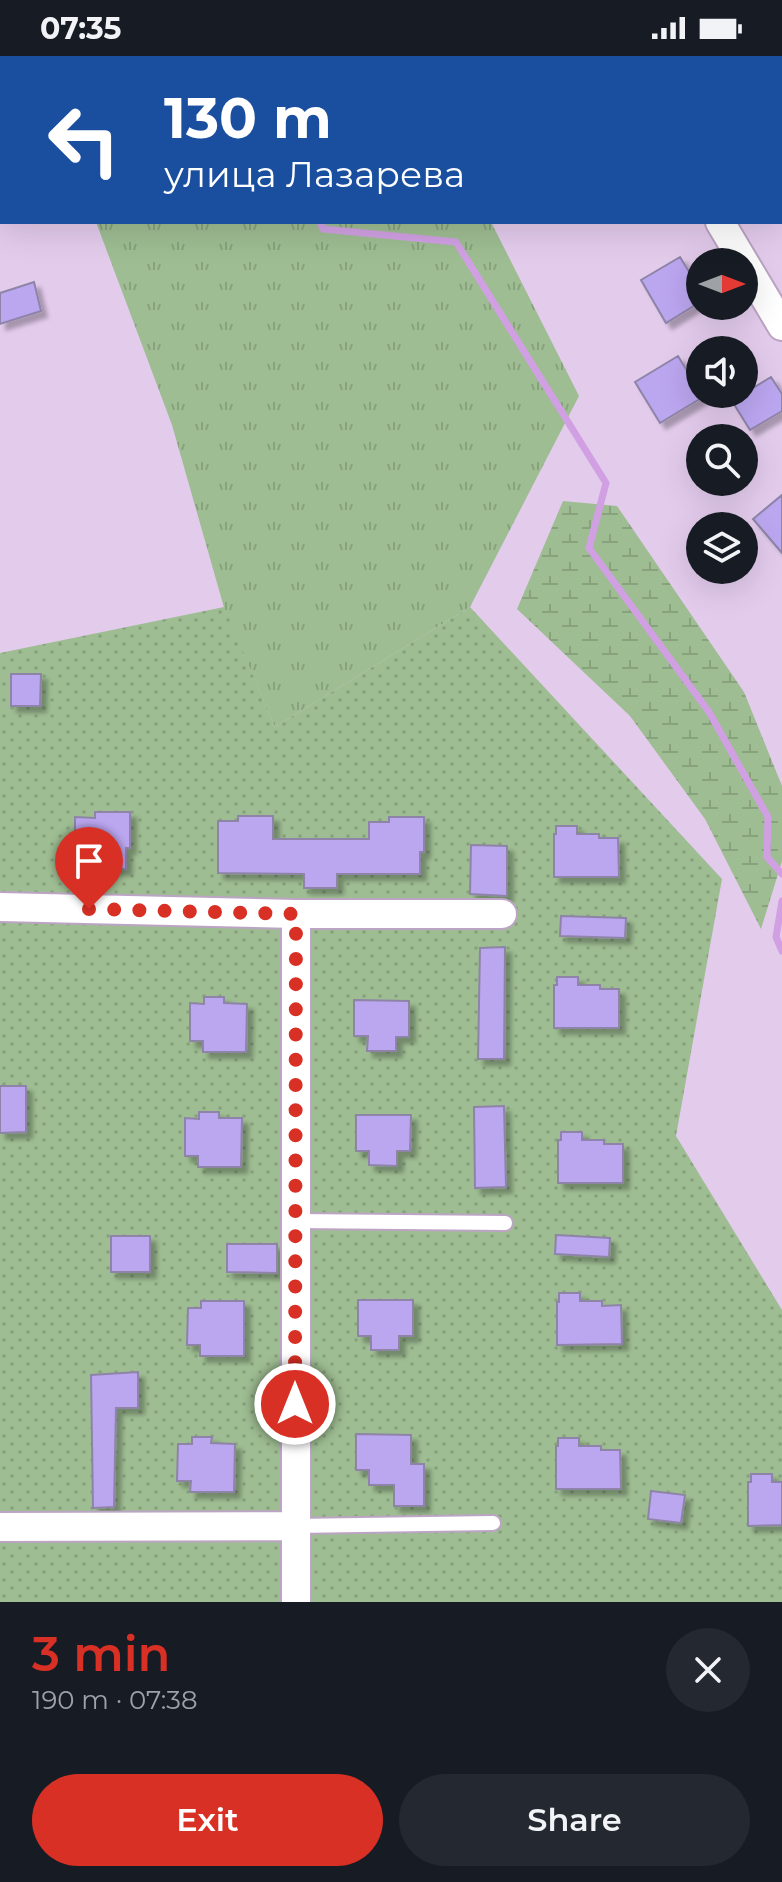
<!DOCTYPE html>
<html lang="en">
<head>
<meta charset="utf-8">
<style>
  :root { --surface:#171b24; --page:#242831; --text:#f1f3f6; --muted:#9ea1a6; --accent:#d93025 }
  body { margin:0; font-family:Montserrat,sans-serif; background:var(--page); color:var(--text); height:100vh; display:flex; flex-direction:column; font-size:30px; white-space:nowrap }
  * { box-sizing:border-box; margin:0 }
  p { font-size:26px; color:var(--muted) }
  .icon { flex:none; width:44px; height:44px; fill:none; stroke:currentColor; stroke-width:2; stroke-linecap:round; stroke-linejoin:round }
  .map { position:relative; height:1546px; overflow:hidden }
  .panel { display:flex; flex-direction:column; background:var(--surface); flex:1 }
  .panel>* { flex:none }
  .hud { position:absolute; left:0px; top:0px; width:782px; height:168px; box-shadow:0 8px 32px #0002; background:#1a4fa0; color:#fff; overflow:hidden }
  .needle { width:52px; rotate:90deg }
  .fabs { position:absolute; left:686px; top:192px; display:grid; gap:16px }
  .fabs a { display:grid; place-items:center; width:72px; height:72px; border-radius:50%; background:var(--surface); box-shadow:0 8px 32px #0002; font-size:40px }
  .pin { position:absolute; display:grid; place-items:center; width:68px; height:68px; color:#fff; margin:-82px -34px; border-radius:50% 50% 50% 0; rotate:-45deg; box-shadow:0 0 8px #0007 }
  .pin .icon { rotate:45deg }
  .me { position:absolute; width:88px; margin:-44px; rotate:0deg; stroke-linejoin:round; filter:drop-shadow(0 0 6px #0008) }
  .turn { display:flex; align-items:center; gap:28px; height:168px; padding:0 32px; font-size:36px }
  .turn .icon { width:104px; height:104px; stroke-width:2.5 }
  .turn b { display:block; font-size:56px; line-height:68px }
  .round { display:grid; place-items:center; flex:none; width:84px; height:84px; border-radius:42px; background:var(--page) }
  .head { display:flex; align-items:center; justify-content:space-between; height:136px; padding:0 32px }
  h1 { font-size:48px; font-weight:600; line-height:60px; color:var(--accent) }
  .action { display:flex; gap:16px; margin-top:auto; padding:16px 32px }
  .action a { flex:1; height:92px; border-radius:48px; background:var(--accent); color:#fff; font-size:32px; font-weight:600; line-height:92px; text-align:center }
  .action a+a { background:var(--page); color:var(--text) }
  .status { display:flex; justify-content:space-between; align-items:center; height:56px; padding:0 40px; background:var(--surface); direction:ltr }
  .status svg { height:22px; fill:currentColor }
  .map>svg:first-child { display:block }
  .grass { fill:url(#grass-tufts) }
  .wetland { fill:url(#wetland-marsh) }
  .garden { fill:url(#garden-dots) }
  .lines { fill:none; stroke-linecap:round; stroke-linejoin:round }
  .stream { stroke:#d1a0e3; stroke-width:7 }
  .building { fill:#bba6f0; stroke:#8d84a7; stroke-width:2; filter:url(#shadow) }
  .lane-casing { stroke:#bca4c4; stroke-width:18 }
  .street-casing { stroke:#bca4c4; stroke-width:32 }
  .lane { stroke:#fff; stroke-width:14 }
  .street { stroke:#fff; stroke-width:28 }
  .route { stroke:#d93025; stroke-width:14; stroke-dasharray:0 25.2 }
</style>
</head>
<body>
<div class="status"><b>07:35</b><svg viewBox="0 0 49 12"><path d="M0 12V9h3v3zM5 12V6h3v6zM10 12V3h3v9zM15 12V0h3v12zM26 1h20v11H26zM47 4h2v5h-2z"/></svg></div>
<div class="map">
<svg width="782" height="1546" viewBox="0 0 782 1546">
  <defs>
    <pattern id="grass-tufts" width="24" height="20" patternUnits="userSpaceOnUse" patternTransform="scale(2)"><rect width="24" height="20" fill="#9ebd92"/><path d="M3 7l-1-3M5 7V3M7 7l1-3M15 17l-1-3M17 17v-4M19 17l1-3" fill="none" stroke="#88a27e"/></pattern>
    <pattern id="wetland-marsh" width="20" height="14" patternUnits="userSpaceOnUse" patternTransform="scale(2)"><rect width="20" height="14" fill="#9ebd92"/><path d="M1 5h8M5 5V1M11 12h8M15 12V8" fill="none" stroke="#88a27e"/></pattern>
    <pattern id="garden-dots" width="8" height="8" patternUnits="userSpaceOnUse" patternTransform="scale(2)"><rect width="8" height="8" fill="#9ebd92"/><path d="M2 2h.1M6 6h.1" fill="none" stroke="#88a27e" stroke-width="1.8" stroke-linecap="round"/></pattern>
    <filter id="shadow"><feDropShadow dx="6" dy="6" stdDeviation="2" flood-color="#0004"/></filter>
  </defs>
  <rect width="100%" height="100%" fill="#e3cbec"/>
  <path class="grass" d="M37,0h228l2,2h-230z
    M96,166h395l88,174 -109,211 -195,120 -50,-116 -53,-186z"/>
  <path class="wetland" d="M563,445l54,5 127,186 38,94v75l-21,68 -56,-110 -75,-103 -113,-107z"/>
  <path class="garden" d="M224,551l51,120 195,-120 252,272 -46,257 106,174v292h-782v-949z"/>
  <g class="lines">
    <path class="stream" d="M259,0v2
      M320,166l3,7 133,13 150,241 -17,65 120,164 59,105 -1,40 15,17
      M782,845l-6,36 6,14"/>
  </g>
  <path class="building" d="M680,201l20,33v12l-34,21 -25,-43z
    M34,226l7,29 -41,13v-31z
    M678,300l25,41 -43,26 -25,-41z
    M771,321l11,17v17l-32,19 -18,-29z
    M782,439v58l-29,-34z
    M11,618h30l-1,32h-29z
    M95,756h35v36h-4v21h-51v-52l20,1z
    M238,760h35v23h96v-17h20v-5h35v35h-4v22h-83v14h-33v-14l-86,-1v-52h20z
    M556,770h21v8h22v4h19l1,39h-65v-43h2z
    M471,789l36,1v50l-37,-2z
    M561,860l65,2 -1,20 -65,-2z
    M505,891l-1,112h-26l2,-111z
    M557,921h21v8h22v4h19v39h-65v-43h3z
    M204,941h20v6l23,1 -1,48h-43v-11h-13v-38l14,1z
    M354,944l55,1v36h-13v14h-29l1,-15h-14z
    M0,1030h26v46l-26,1z
    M504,1050l2,81 -31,1 -1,-81z
    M199,1056h20v6h23l-1,49h-43v-11h-13v-38l14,1z
    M356,1059h55l-1,36h-13v15l-28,-1v-14h-13z
    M561,1076h21v8h22v4h19v39h-65v-43h3z
    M556,1179l54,3 -1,19 -54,-3z
    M111,1180h39v36h-39z
    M227,1188h50v29l-50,-1z
    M559,1237h21v8h22v5l19,-1 1,39 -65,1v-43h2z
    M358,1244h55v36h-14v14h-28v-14h-13z
    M201,1245h43v55h-44v-11h-13l1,-37h13z
    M138,1316v36h-22l-2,99 -21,1 -2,-133z
    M356,1378l55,1v29h13v42h-30v-21h-25v-15h-13z
    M192,1381h20l-1,6 24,1 -1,48h-44l1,-11h-14l1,-37h14z
    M558,1382h21v8h22v4h19l1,39h-65v-43h2z
    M751,1418h21v8h10v43l-34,1v-44h3z
    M651,1435l34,4 -4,28 -33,-4z"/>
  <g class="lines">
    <g class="lane-casing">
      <path id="lane" d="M297,1165l208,2
        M294,1470l199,-3"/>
    </g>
    <g class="street-casing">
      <path id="street" d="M621,0l1,2
        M720,166l62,104
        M0,851l296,7h206
        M0,1471l294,-1
        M296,1546v-688"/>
    </g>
    <use href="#lane" class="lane"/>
    <use href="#street" class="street"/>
  </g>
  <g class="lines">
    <path class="route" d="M89,853l207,5 -1,490"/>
  </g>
</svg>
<div class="fabs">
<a><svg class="needle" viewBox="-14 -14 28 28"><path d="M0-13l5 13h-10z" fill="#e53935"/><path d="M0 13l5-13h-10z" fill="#9ea1a6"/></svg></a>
<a><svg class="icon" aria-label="sound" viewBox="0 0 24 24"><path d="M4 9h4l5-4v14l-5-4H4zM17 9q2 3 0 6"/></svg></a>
<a><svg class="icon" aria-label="search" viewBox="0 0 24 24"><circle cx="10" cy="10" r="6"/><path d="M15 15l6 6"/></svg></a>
<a><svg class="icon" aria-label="layers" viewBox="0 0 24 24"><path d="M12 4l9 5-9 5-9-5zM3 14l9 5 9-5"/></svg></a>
</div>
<div class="pin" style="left:89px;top:853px;background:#d93025"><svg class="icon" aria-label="arrive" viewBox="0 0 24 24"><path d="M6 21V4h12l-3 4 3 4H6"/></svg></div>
<svg class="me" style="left:295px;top:1348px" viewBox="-20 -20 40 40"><circle r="17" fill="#d93025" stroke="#fff" stroke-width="3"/><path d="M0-11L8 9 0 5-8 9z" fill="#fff"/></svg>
<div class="hud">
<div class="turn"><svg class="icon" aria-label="left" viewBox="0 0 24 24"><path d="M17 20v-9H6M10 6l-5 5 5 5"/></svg><div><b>130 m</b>улица Лазарева</div></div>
</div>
</div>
<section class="panel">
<div class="head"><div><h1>3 min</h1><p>190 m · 07:38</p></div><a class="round"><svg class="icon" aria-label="close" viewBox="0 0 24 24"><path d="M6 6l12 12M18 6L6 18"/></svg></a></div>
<div class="action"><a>Exit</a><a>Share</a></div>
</section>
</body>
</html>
